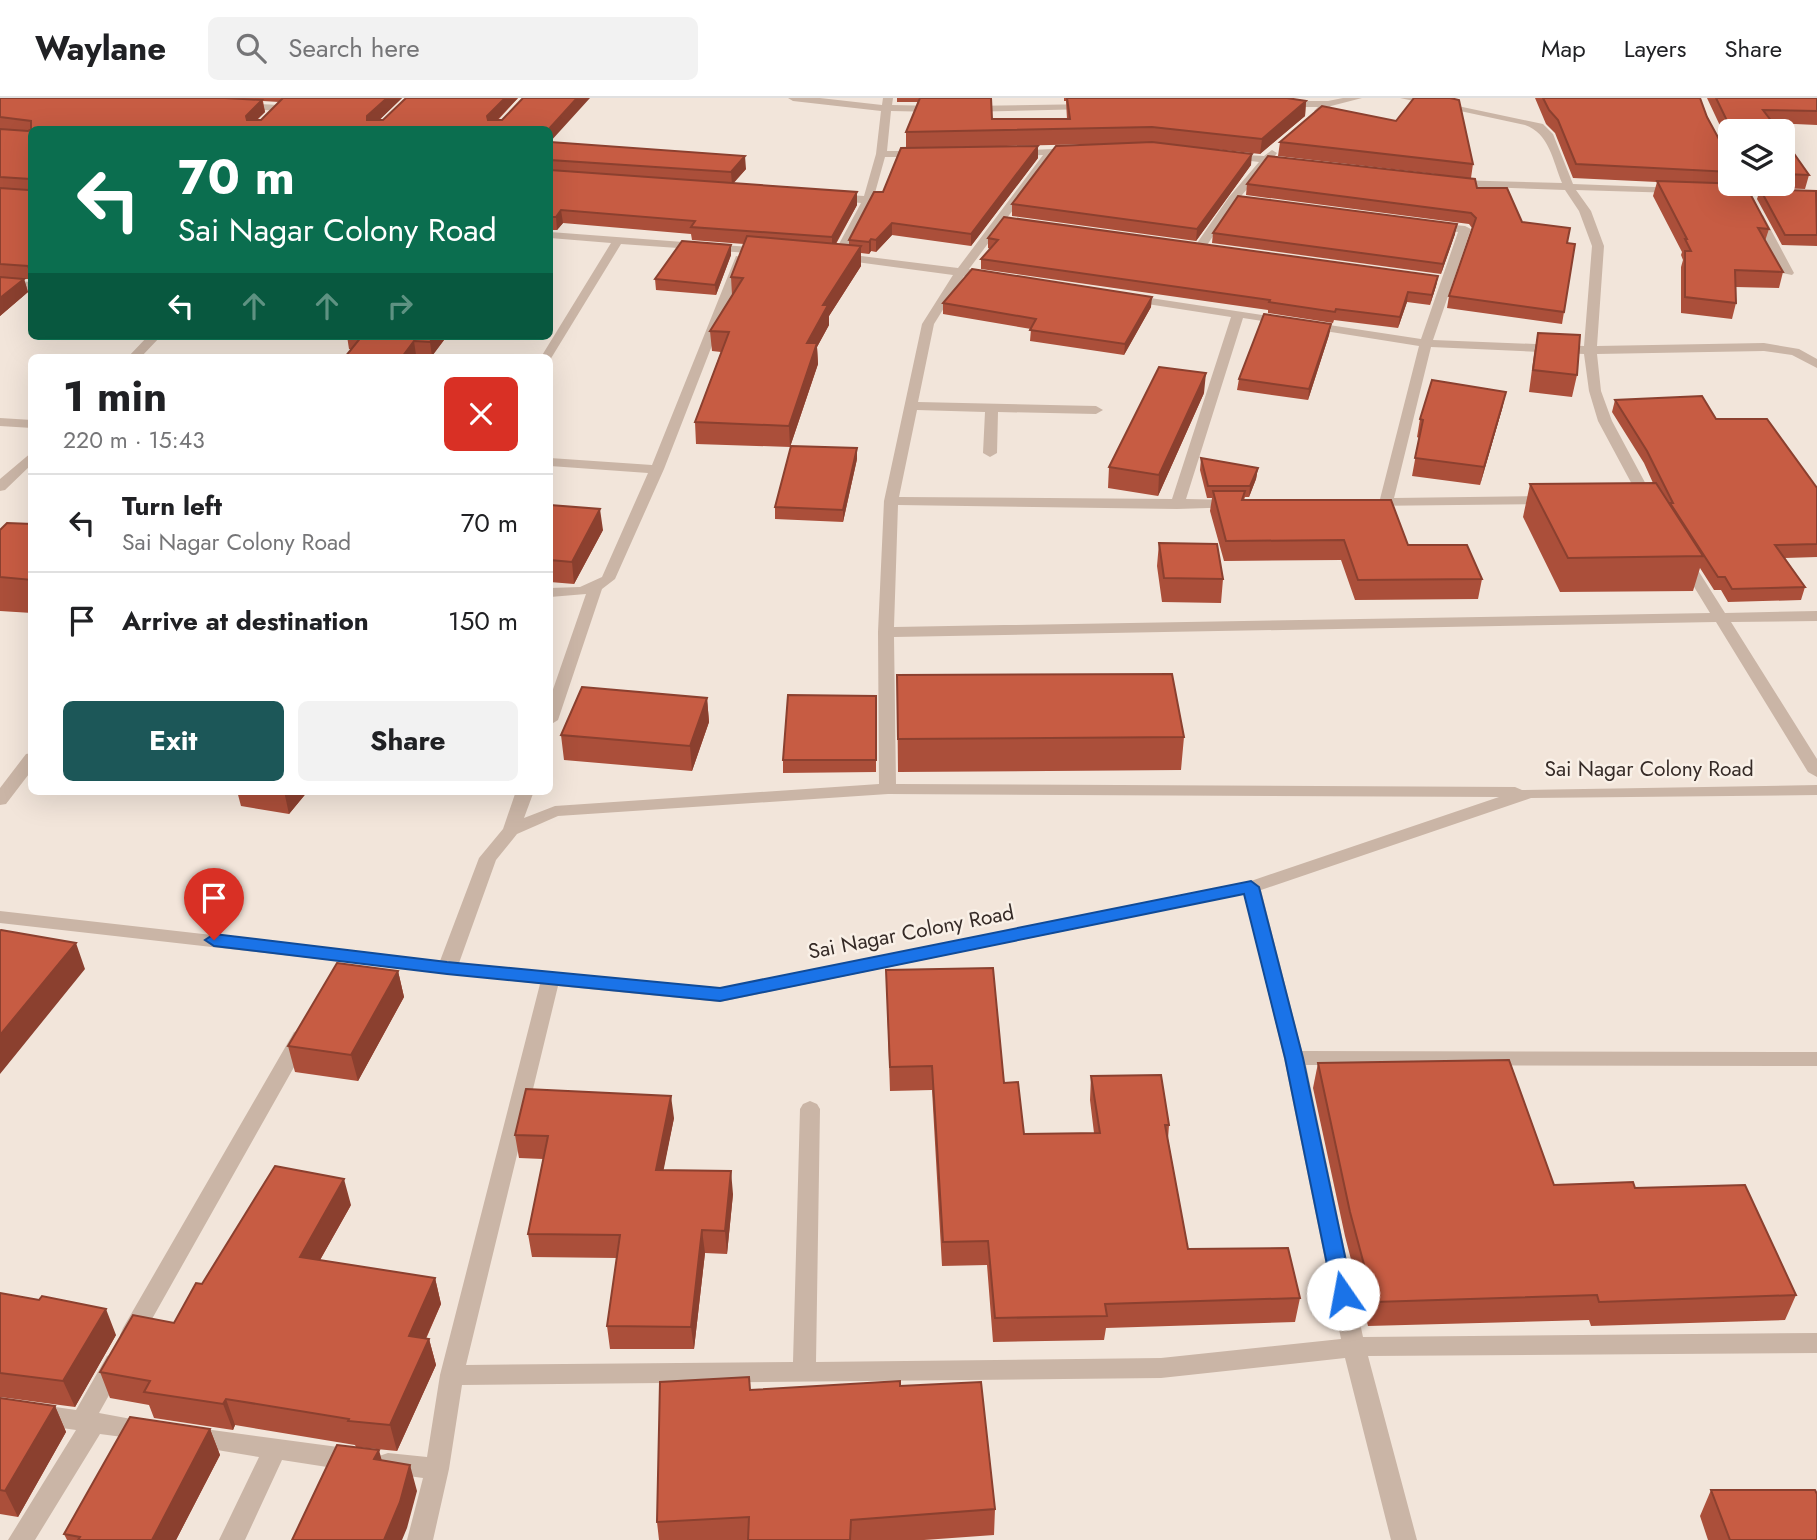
<!DOCTYPE html>
<html lang="en">
<head>
<meta charset="utf-8">
<style>
  :root { --surface:#fff; --page:#f2f2f2; --text:#202124; --muted:#757577; --line:#e0e0e0; --accent:#1c5758 }
  body { margin:0; font-family:Jost,sans-serif; background:var(--page); color:var(--text); height:100vh; display:flex; flex-direction:column; font-size:26px; white-space:nowrap }
  * { box-sizing:border-box; margin:0 }
  p { font-size:23px; color:var(--muted) }
  .icon { flex:none; width:38px; height:38px; fill:none; stroke:currentColor; stroke-width:2; stroke-linecap:round; stroke-linejoin:round }
  .map { position:relative; flex:1; overflow:hidden }
  .panel { position:absolute; left:28px; top:256px; width:525px; height:441px; display:flex; flex-direction:column; background:var(--surface); border-radius:10px; box-shadow:0 7px 28px #0002 }
  .panel>* { flex:none }
  .hud { position:absolute; left:28px; top:28px; width:525px; height:214px; border-radius:10px; box-shadow:0 7px 28px #0002; background:#0b6e4f; color:#fff; overflow:hidden }
  .fabs { position:absolute; left:1718px; top:21px; display:grid; gap:14px }
  .fabs a { display:grid; place-items:center; width:77px; height:77px; border-radius:10px; background:var(--surface); box-shadow:0 7px 28px #0002; font-size:35px }
  .pin { position:absolute; display:grid; place-items:center; width:60px; height:60px; color:#fff; margin:-72px -30px; border-radius:50% 50% 50% 0; rotate:-45deg; box-shadow:0 0 7px #0007 }
  .pin .icon { rotate:45deg }
  .me { position:absolute; width:77px; margin:-38px; rotate:348deg; stroke-linejoin:round; filter:drop-shadow(0 0 5px #0008) }
  .turn { display:flex; align-items:center; gap:24px; height:147px; padding:0 35px; font-size:32px }
  .turn .icon { width:91px; height:91px; stroke-width:2.5 }
  .turn b { display:block; font-size:49px; line-height:60px }
  .lanes { display:flex; align-items:center; height:66px; padding:0 35px; background:#0003; justify-content:center; gap:35px; direction:ltr }
  .lanes .off { opacity:.35 }
  .round { display:grid; place-items:center; flex:none; width:74px; height:74px; border-radius:10px; background:var(--page) }
  .head { display:flex; align-items:center; justify-content:space-between; height:119px; padding:0 35px }
  h1 { font-size:42px; font-weight:700; line-height:52px }
  .cta { display:flex; gap:14px; margin-top:auto; padding:14px 35px }
  .cta a { flex:1; height:80px; border-radius:10px; background:var(--accent); color:#fff; font-size:28px; font-weight:700; line-height:80px; text-align:center }
  .cta a+a { background:var(--page); color:var(--text) }
  ul { padding:0; list-style:none }
  li { display:flex; align-items:center; gap:21px; height:98px; padding:0 35px; border-top:2px solid var(--line) }
  li div { flex:1 }
  li b { display:block; font-size:26px }
  li em { font-style:normal }
  header { display:flex; align-items:center; gap:42px; box-sizing:border-box; height:98px; padding:0 35px; background:var(--surface); border-bottom:2px solid var(--line) }
  header strong { font-size:33px }
  nav { display:flex; gap:38px; margin-inline-start:auto; font-size:24px }
  .search { width:490px; height:63px; background:var(--page); display:flex; align-items:center; gap:18px; box-sizing:border-box; padding:0 24px; border-radius:10px; color:var(--muted); font-size:26px }
  .map>svg:first-child { display:block }
  .lines { fill:none; stroke-linecap:round; stroke-linejoin:round }
  .minor { fill:#cab5a6; fill-rule:evenodd }
  .wall { fill:#ab4f3a; fill-rule:evenodd }
  .shaded-wall { fill:#8b402f }
  .building { fill:#c75c43; stroke:#8b402f; stroke-width:2 }
  .route { fill:#1a73e8; stroke:#114b97; stroke-width:2 }
  .labels { text-anchor:middle; stroke-width:5; stroke-linejoin:round; paint-order:stroke }
  .street-label { font-size:21px; fill:#362b27; stroke:#f9f0e7 }
</style>
</head>
<body>
<header>
<strong>Waylane</strong>
<div class="search"><svg class="icon" aria-label="search" viewBox="0 0 24 24"><circle cx="10" cy="10" r="6"/><path d="M15 15l6 6"/></svg>Search here</div>
<nav><a>Map</a><a>Layers</a><a>Share</a></nav>
</header>
<div class="map">
<svg width="1817" height="1442" viewBox="0 0 1817 1442">
  <rect width="100%" height="100%" fill="#f2e5da"/>
  <g class="lines">
    <path class="minor" d="M788,0h32l62,7 1,-7h10l-1,7 47,1 5,3 -5,3 -48,-1 -4,40h36l5,3 -5,3h-38l-12,43 -28,54 113,14 85,-113 -29,1 -4,-1v-4l63,-3 5,3 -5,3 -19,1 -85,114 28,5v4l-33,-2 -30,48 -16,78 178,4 7,4 -7,4 -98,-2 -1,41 -7,4 -7,-4 2,-41 -68,-2 -18,87 273,2 59,-182 -103,-16 -6,-4 2,-3 297,45 37,-107 -27,-4v-4l4,-1 30,3 6,3 -38,111 151,6 8,-100 -13,-35 -14,-21 -112,-4 -5,-3 5,-3 109,3c-9,-22 -13,-50 -37,-58l-125,-27h20l123,26 10,10 20,50 107,4 1,2 -5,3 -100,-3 15,21 13,35 -7,100 167,-3 35,6 18,10v9l-25,-13 -28,-4 -167,3 4,37 11,30 44,82 -2,3h-10l-2,-3 -44,-82 -9,-30 -5,-37 -153,-7 -37,151 155,-2 7,4 -7,4 -184,2v-6l15,-1 39,-153 -176,-28 -57,181 48,1 7,4 -2,3 -62,2 -279,-4 -4,122 816,-14 -33,-54 7,-4 5,1 36,57 92,-2v10l-86,1 86,137v18l-9,-5 -92,-150 -822,15 2,147 619,3 7,3 295,-5v10l-286,3 -270,92 41,161 515,1v14l-511,-1 57,272 454,-4v20l-449,3 49,184h-26l-46,-182 -184,20 -699,7 -13,84 -16,71h-26l16,-62 -44,-6 -3,-8 3,-8 9,-3 39,4 13,-82 100,-391 -540,-61v-12l440,50 39,-103 24,-29 13,-38h18l-10,27 31,-12 324,-22 -1,-152 6,-131 38,-177 31,-49 -119,-16 -2,-2 29,-54 -29,-3 -5,-3 5,-3 32,2 12,-42 5,-43 -88,-10zM888,696l611,3 -251,85 -528,106 -261,-25 37,-103 21,-26 41,-18zM1244,796l40,164 57,281 -180,19 -345,4 4,-253 -3,-5 -7,-3 -7,3 -3,5 -7,253 -327,3 92,-379 162,16z
      M1343,0h19l-31,8 -12,8 -5,-3 4,-4h-36l-5,-3 5,-3h46z
      M241,5l39,2 5,3 -5,3 -43,-3 -1,-2z
      M1094,6l1,2 -5,3 -123,3 -5,-3 5,-3z
      M1272,52l5,3 -3,4 20,5 -5,3 -20,-2 -32,38 -32,47h-8l-2,-2 34,-49 30,-35 -33,-4v-4l38,2z
      M1725,91l92,3v6l-96,-4v-4z
      M1753,115l10,2 31,58 -2,2 -10,-2 -31,-58z
      M550,134l213,16 6,3 -6,3 -142,-10 -71,116v-3h-9l70,-114 -61,-5z
      M736,158l10,2 -82,211 -49,110 -13,10 -44,131 -8,5v-27l36,-104 -36,3v-9l30,-1 22,-10 46,-104 -98,-7v-8l102,7z
      M0,182l32,2v8l-32,-2z
      M148,238h13l-20,21h-13z
      M0,320l32,2v8l-32,-2z
      M32,354v12l-27,26 -5,1v-12z
      M32,655v17l-26,34 -6,1v-17l26,-34z
      M301,932l7,2 3,5 -172,305 -8,2 -8,-2 -3,-7 3,-7 171,-296z
      M115,1255l8,3 4,7 -28,50 54,10 4,7 -4,7 -8,3 -45,-6 -65,106h-27l68,-110 -76,-11v-20l76,11 31,-54z
      M190,1329l163,22 9,3 3,8 -3,8 -9,3 -71,-11 -37,80h-26l40,-83 -78,-13 -3,-7 3,-7z"/>
  </g>
  <path class="wall" d="M0,0h402l-23,22h4l135,-22 -20,22 52,22 -518,-12v149h-8l4,13 -28,24zM263,3l16,1 -18,18h-4l8,-8z
    M897,0h94l1,21h75l-1,-18h-2v-3h223l19,3 -1,15 -45,38 -46,-5 37,16 -55,76 -184,-25v-12l132,-61 -238,5v-16l12,-30h-21z
    M1535,0h165l7,19 20,37 4,1v29l38,45 -4,12 18,31 -4,16 -43,-1v16l-4,16 -51,-6v-46l2,-7 -2,-5 1,-3 -29,-56 4,-14 -84,-4 -18,-45 -9,-9z
    M1707,0h110v27l-44,-2 6,8h-48v18z
    M1783,40l26,37 -4,14 -54,-2 -3,-3h35z
    M550,44l196,27 -13,14 124,9v13l-21,39 13,1v-5l34,-48 155,-34 -67,88 -79,-11 -16,17 -5,-1 -2,3 -8,-1v13l-32,50v9l-12,22 1,17 -28,83 -94,-3 -1,-22 26,-70 -9,-1 -2,-20 22,-36 -1,-18 13,-33 -52,-4 -1,-6 -128,-11 -6,7h-7z
    M1280,44l193,22 -2,14 6,10 45,34 45,21 -3,69 -2,12 -115,-16 2,-12 23,-68 -3,-4 -223,-29 1,-11 188,-10 -157,-18z
    M1760,91l57,3v54l-35,-1 -25,-46z
    M1213,135l242,1 -14,40 -229,-31z
    M988,140l450,38 -2,10 -6,19 -23,-3 -9,26 -64,-8 -1,3 -65,-10v-3l-287,-41v-10l9,-10 -2,-1z
    M731,147v10l-15,40 -60,-5 -1,-11z
    M943,205l208,4 -27,48 -94,-14 1,-12 -88,-15z
    M1331,226l-2,11 -21,65 -71,-10 2,-11z
    M1538,235l39,42 -5,22 -43,-5 5,-38z
    M347,238h100l-15,20 -16,-1 -1,2h-70l7,-8h-3z
    M1506,294l-4,17 -22,76 -68,-9 7,-38 -2,-1 3,-18z
    M1204,295l-46,103 -50,-8 1,-21z
    M1615,302l101,19 101,69v69l-32,1 20,29 -4,13 -73,2 -7,-12h-7l-14,-22 -7,23 -133,1 -37,-75 7,-33 123,-1 -9,-20 -32,-51z
    M1201,360l57,10 -2,11 -7,18h-4l-1,3 164,45 74,34 -4,20 -123,1 -14,-40 -117,1 -14,-50 2,-13h-5l-7,-28z
    M857,361l-14,63 -68,-3v-12z
    M550,407l53,25 -29,54 -24,-2z
    M32,426v89l-32,-2v-81z
    M1159,445l64,36 -2,24 -59,-1 -5,-36z
    M897,577l287,62 -3,33 -283,2z
    M876,598v76l-93,1v-13z
    M707,600l2,24 -17,49 -128,-11 -3,-25z
    M237,693h71l-19,23 -48,-8z
    M886,872l118,113 20,51 70,-1 -4,-33 1,-24 78,49 -1,14 20,110 112,49 -5,24 -189,6 -2,12 -111,2 -6,-77 -45,1 -10,-176 -42,1z
    M398,873l6,26 -46,84 -63,-9 -7,-26z
    M1318,965l236,122 81,3 161,107 -11,25 -194,6 -2,-6 -221,6 -23,-90 -32,-148z
    M674,1020l-11,52 70,24 -6,60 -22,-1 -11,96h-84l-3,-23 10,-68 -85,-1 -4,-23 15,-75 -24,-1 -4,-23z
    M351,1107l-31,55 115,18 6,26 -15,35h3l7,26 -39,86 -41,-4 -1,-2 -120,-20 -2,5 -79,-12 -5,-13 -39,-7 -10,-26 74,-49 28,-39z
    M0,1195l116,42 -41,72 -75,-10z
    M749,1279l1,13 150,-4 95,123 -1,26 -70,5h-265l-2,-18z
    M0,1300l55,8 11,26 -48,85 -18,-3z
    M210,1331l10,26 -44,85h-109l-3,-6z
    M1711,1392l106,50h-109l-8,-24z"/>
  <path class="shaded-wall" d="M387,0h15l-33,32 -2,-14z
    M505,0h13l-29,30 -2,-12z
    M577,0h13l-40,44v-12h-2z
    M262,2l3,12 -17,16 -2,-12z
    M1306,3l-1,15 -45,38 2,-15z
    M1038,48v12l-67,88v-12z
    M1252,56l-1,11 -55,76 1,-12z
    M745,58l1,13 -14,16 -1,-13z
    M857,94v13l-25,45v-13z
    M561,112l2,13 -6,7 -1,-13z
    M892,125v12l-16,17v-12z
    M1457,126l-2,10 -14,40 2,-10z
    M871,141v12l-2,3v-12z
    M731,147v10l-15,40 -1,-10z
    M861,148v20l-32,50v9l-12,22 1,17 -28,83 -1,-21 18,-83 16,-38z
    M1438,178l-2,10 -6,19 2,-10z
    M24,181l4,13 -28,24v-18z
    M1408,194l-1,10 -9,26 2,-11z
    M1152,199l-1,10 -27,48 1,-11z
    M1331,226l-2,11 -21,65 1,-11z
    M434,238h13l-15,20 -2,-14z
    M414,243l2,14 -1,2h-13z
    M1206,275l-2,20 -46,103 1,-21z
    M1506,294l-4,17 -22,76 4,-18z
    M857,350v11l-14,63v-12z
    M1258,370l-2,11 -7,18 1,-11z
    M600,411l3,21 -29,54 -2,-22z
    M707,600l2,24 -17,49 -2,-25z
    M284,693h24l-19,23z
    M76,845l9,26 -85,105v-39z
    M398,873l6,26 -46,84 -7,-26z
    M671,998l3,22 -15,75 -3,-23z
    M731,1073l2,23 -6,60 -2,-23z
    M344,1081l7,26 -44,78 -7,-26z
    M702,1132l3,23 -11,96 -3,-22z
    M435,1180l6,26 -26,58 -6,-26z
    M106,1211l10,26 -41,72 -12,-26z
    M429,1241l7,26 -39,86 -7,-26z
    M226,1301l9,26 -2,5 -10,-26z
    M55,1308l11,26 -48,85 -13,-26z
    M210,1331l10,26 -44,85h-24z
    M379,1352l7,26 -12,-17z
    M410,1367l7,26 -10,37 -5,12h-18z"/>
  <path class="building" d="M0,0h225l37,2 -16,16 1,4h14l22,-22h104l-20,18v4h16l23,-22h99l-18,18 1,4h14l21,-22h54l-29,32h-516l-1,143 -3,-7 -28,-2v-76l28,2 3,-3 -1,-8 -30,-2v-48l28,2 3,-2v-8l-31,-4z
    M920,0h71l1,21h78l-3,-21h220l19,3 -44,38 -110,-12 -246,5z
    M1414,0h36l9,2 14,64 -193,-22 42,-36 74,15z
    M1543,0h157l7,19 20,37 4,1v17l-155,-8 -18,-44 -9,-10z
    M1716,0h101v13l-54,-1 16,21h-47z
    M1783,40l26,37 -26,-1z
    M550,44l195,14 -14,16 -181,-12z
    M1152,44l100,12 -55,75 -185,-25 44,-58z
    M1038,48l-67,88 -79,-11 -16,17 -5,-1 -2,3 -20,-2 25,-48h9l18,-44z
    M1268,58l207,23 2,9h30l15,34 48,6 -3,15 8,1 -11,68 -115,-16 27,-78 -5,-5 -224,-29z
    M550,72l307,22 -25,45 -141,-10 4,-6 -134,-11 -5,7h-6z
    M1657,83l88,3 24,45 -11,-1 25,44 -48,-2 1,33 -51,-6v-46h6l-6,-12h2z
    M1760,91l56,2 1,44h-32z
    M1238,98l219,28 -14,40 -230,-31z
    M1004,119l434,59 -6,19 -24,-3 -8,25 -64,-8 -1,3 -66,-10 1,-2 -289,-41 17,-19 -10,-2z
    M747,138l114,10 -38,59h5l-21,38h10l-28,83 -94,-4 34,-90 -19,-1 33,-53 -12,-1z
    M682,143l49,4 -16,40 -60,-6z
    M972,171l180,28 -27,47 -95,-14 6,-11 -93,-16z
    M0,179l24,2 -24,19z
    M1264,216l67,10 -22,65 -70,-10z
    M1538,235l42,2 -3,40 -44,-5z
    M361,238h73l-4,6 -16,-1 -12,16h-57l17,-21z
    M1159,269l47,6 -47,102 -50,-8z
    M1432,282l74,12 -22,75 -69,-9 8,-38 -3,-1z
    M1702,298l14,23h51l50,69v56l-42,1 30,42 -73,2 -7,-12h-7l-48,-74h3l-26,-52 -32,-51z
    M791,348l66,2 -14,62 -68,-3z
    M1201,360l57,10 -8,18h-42z
    M1656,385l47,73 -135,2 -38,-74z
    M1213,393h32l-3,9h149l17,45h59l15,34 -124,1 -14,-40 -118,1z
    M550,407l50,4 -28,53 -22,-2z
    M7,425l25,1v56l-32,-3v-47z
    M1159,445l58,1 6,35 -59,-1z
    M1172,576l12,63 -286,2 -1,-64z
    M582,589l125,11 -17,48 -129,-11z
    M788,597l88,1v64h-93z
    M1,832l75,13 -76,92v-104z
    M337,865l61,8 -47,84 -63,-9z
    M993,870l11,115 14,-1 6,52 76,-1 -9,-57 70,-1 8,50h-4l23,124 100,-1 12,50 -195,6 2,12 -112,2 -7,-77 -45,1 -11,-176 -42,1 -4,-97z
    M1509,962l45,125 79,-3 2,6 110,-3 51,110 -197,7 -2,-7 -223,7 -24,-90 -32,-149z
    M526,991l145,7 -15,74 75,1 -6,60 -23,-1 -11,97 -84,-1 13,-91 -92,-1 20,-98 -33,-1z
    M275,1068l69,13 -44,78 135,21 -26,58 20,3 -39,86 -42,-4 1,-2 -123,-20 -3,5 -79,-12 6,-11 -50,-9 33,-57 41,8 22,-40 6,1z
    M0,1195l39,7 3,-4 64,13 -43,72 -63,-8z
    M749,1279l1,13 150,-9v5l81,-4 14,127 -144,11 -1,20h-102l1,-23 -92,5 3,-140z
    M0,1300l55,8 -50,85 -5,-1z
    M130,1319l80,12 -58,111h-74l2,-3 -16,-3z
    M337,1347l42,5 -5,9 36,6 -10,37 -16,38h-92z
    M1711,1392h104l2,4v46h-87z"/>
  <path class="route" d="M1251,783l8,6 44,171 50,236 -3,6 -7,3 -7,-3 -3,-6 -48,-236 -41,-164 -524,107 -273,-27 -233,-28 -9,-6 9,-6 233,28 273,26z"/>
  <g class="labels">
    <g class="street-label">
      <text x="1649" y="678">Sai Nagar Colony Road</text>
      <text transform="translate(911 834) rotate(-11)" y="7">Sai Nagar Colony Road</text>
    </g>
  </g>
</svg>
<div class="fabs">
<a><svg class="icon" aria-label="layers" viewBox="0 0 24 24"><path d="M12 4l9 5-9 5-9-5zM3 14l9 5 9-5"/></svg></a>
</div>
<div class="pin" style="left:214px;top:842px;background:#d93025"><svg class="icon" aria-label="arrive" viewBox="0 0 24 24"><path d="M6 21V4h12l-3 4 3 4H6"/></svg></div>
<svg class="me" style="left:1343px;top:1196px" viewBox="-20 -20 40 40"><circle r="19" fill="#fff"/><path d="M0-13L10 11 0 6-10 11z" fill="#1a73e8"/></svg>
<div class="hud">
<div class="turn"><svg class="icon" aria-label="left" viewBox="0 0 24 24"><path d="M17 20v-9H6M10 6l-5 5 5 5"/></svg><div><b>70 m</b>Sai Nagar Colony Road</div></div>
<div class="lanes"><svg class="icon" aria-label="left" viewBox="0 0 24 24"><path d="M17 20v-9H6M10 6l-5 5 5 5"/></svg><svg class="icon off" aria-label="ahead" viewBox="0 0 24 24"><path d="M12 20V5M6 11l6-6 6 6"/></svg><svg class="icon off" aria-label="ahead" viewBox="0 0 24 24"><path d="M12 20V5M6 11l6-6 6 6"/></svg><svg class="icon off" aria-label="right" viewBox="0 0 24 24"><path d="M7 20v-9h11M14 6l5 5-5 5"/></svg></div>
</div>
<section class="panel">
<div class="head"><div><h1>1 min</h1><p>220 m · 15:43</p></div><a class="round" style="background:#d93025;color:#fff"><svg class="icon" aria-label="close" viewBox="0 0 24 24"><path d="M6 6l12 12M18 6L6 18"/></svg></a></div>
<ul>
<li><svg class="icon" aria-label="left" viewBox="0 0 24 24"><path d="M17 20v-9H6M10 6l-5 5 5 5"/></svg><div><b>Turn left</b><p>Sai Nagar Colony Road</p></div><em>70 m</em></li>
<li><svg class="icon" aria-label="arrive" viewBox="0 0 24 24"><path d="M6 21V4h12l-3 4 3 4H6"/></svg><div><b>Arrive at destination</b></div><em>150 m</em></li>
</ul>
<div class="cta"><a>Exit</a><a>Share</a></div>
</section>
</div>
</body>
</html>
